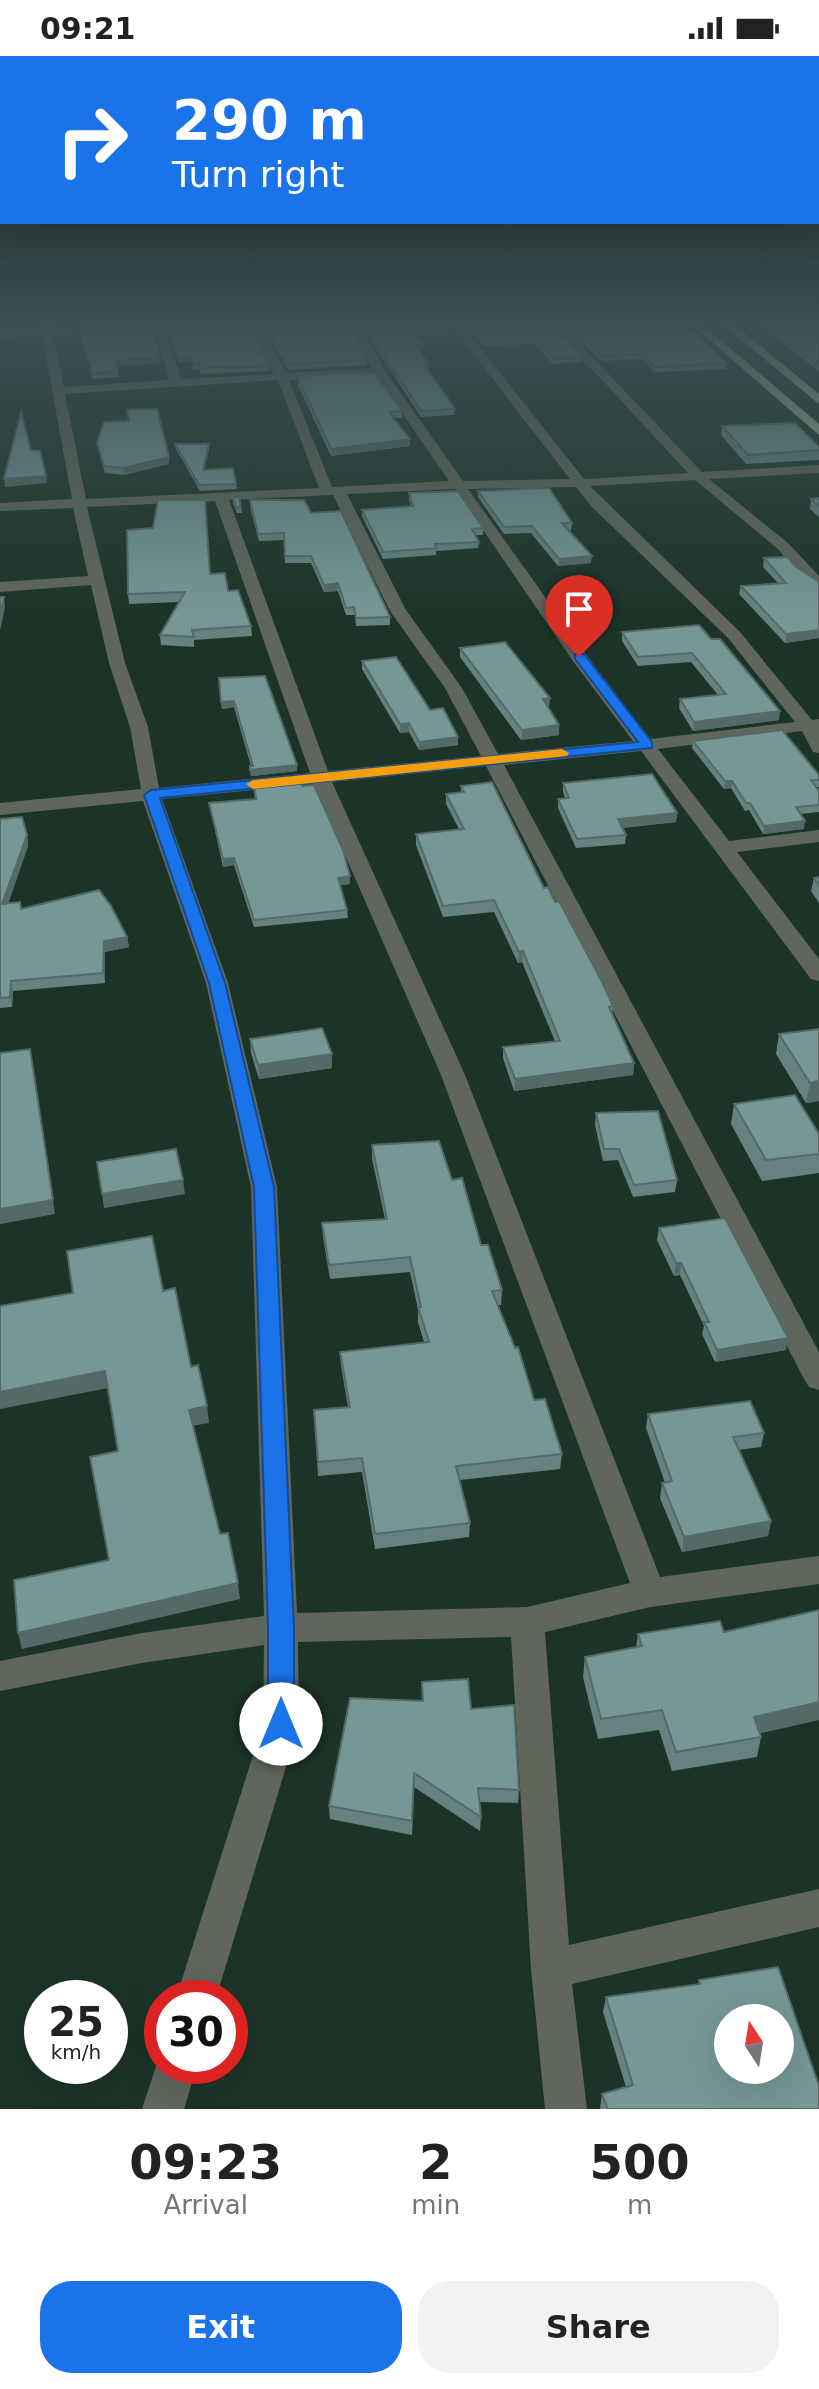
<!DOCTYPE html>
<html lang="en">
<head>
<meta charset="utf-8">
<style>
  :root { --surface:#fff; --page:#f2f2f2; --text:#222; --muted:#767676; --accent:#1a73e8 }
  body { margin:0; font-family:"DejaVu Sans",sans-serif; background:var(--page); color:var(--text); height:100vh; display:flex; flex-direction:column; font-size:30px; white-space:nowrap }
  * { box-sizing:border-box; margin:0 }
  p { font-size:26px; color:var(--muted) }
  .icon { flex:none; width:44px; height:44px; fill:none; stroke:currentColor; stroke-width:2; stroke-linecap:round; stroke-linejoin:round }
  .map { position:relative; height:2053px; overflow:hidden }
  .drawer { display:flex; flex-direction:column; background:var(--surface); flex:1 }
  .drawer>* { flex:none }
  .guide { position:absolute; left:0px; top:0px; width:820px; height:168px; box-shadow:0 8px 32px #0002; background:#1a73e8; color:#fff; overflow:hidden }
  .needle { width:52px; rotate:348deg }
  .fabs { position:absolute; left:714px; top:1948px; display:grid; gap:16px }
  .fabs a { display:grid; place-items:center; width:80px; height:80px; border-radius:50%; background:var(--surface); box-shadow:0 8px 32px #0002; font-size:40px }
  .speed { position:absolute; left:24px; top:1924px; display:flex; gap:16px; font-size:40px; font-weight:700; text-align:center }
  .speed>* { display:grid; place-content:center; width:104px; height:104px; border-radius:50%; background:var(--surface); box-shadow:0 8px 32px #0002; line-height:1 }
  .speed small { font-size:20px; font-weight:400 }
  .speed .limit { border:12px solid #d22; background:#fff; color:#111 }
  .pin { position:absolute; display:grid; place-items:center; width:68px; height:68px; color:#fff; margin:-82px -34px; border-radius:50% 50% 50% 0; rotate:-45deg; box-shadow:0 0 8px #0007 }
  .pin .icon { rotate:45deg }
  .me { position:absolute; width:88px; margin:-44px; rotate:0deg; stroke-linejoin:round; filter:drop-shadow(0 0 6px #0008) }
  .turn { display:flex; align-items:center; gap:28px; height:168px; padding:0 40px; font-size:36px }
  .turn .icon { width:104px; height:104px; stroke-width:2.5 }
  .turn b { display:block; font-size:56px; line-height:68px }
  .eta { display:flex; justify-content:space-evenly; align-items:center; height:136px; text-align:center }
  .eta b { font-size:48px; font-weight:700; line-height:56px }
  .primary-button { display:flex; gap:16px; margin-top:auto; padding:16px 40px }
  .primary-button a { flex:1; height:92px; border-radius:32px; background:var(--accent); color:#fff; font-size:32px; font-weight:700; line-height:92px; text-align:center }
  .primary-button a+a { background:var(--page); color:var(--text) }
  .status { display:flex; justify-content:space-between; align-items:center; height:56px; padding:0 40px; background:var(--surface); direction:ltr }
  .status svg { height:22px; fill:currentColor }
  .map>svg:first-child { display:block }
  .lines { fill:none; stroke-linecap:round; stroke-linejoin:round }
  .minor { fill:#61665c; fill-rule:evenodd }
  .highway { fill:#a7b49b; fill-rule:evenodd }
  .wall { fill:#658281 }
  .shaded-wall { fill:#536a69 }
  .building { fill:#769796; stroke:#536a69; stroke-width:2; fill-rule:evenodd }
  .route { fill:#1a73e8; stroke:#114b97; stroke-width:2 }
  .slow { fill:#f59e0b }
</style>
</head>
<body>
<div class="status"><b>09:21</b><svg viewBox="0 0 49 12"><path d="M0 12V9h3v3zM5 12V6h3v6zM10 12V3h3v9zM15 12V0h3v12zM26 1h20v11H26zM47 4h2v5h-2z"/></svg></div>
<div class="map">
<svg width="819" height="2053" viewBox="0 0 819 2053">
  <rect width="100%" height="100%" fill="#1c3428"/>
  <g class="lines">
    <path class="minor" d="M41,269h10l1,3 71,-3 -5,3 -65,6 11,53 105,-7 -16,-55h10l18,54 93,-5 -24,-49h10l26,48 86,-5 -23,-43h10l26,46 78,110 107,-2 -119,-154h11l122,154 104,-6 -137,-148h11l140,147 117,-7v8l-110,6 80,65 30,32v13l-23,-17 -17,-22 -84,-70 -105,6 150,146 72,88 7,-1v34l-6,-1 -11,-21 -144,18 71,92 90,-11v12l-82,10 82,107v22l-8,-2 -170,-228 -137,14 315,587v38l-10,-3 -5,-8 -318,-613 -154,16 133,293 195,502 159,-21v28l-169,23 -105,25 24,313 250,-56v38l-247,57 15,125h-42l-14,-140 -20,-332 -213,5 1,82 -83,274h-40l87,-274 1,-79 -122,18 -142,28v-30l142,-28 122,-17 -13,-429 -45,-204 -63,-182 -143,14v-12l141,-14 -11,-62 -21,-64 -18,-78 -91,7v-10l88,-6 -15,-68 -73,3v-8l72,-4 -30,-164 -42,4v-6l41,-4zM376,319l73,106 -117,6 -43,-107zM278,324l41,108 -233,11 -21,-105zM576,431l15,19 137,132 67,84 -145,17 -65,-86 -117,-164zM455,433l118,172 60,80 -135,13 -36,-66 -56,-78 -59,-116zM333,439l57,116 55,77 36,68 -153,15 -99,-271zM215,445l95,272 -151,15 -11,-61 -23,-64 -38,-156zM314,728l127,291 189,508 -103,24 -230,6 -20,-426 -49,-204 -66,-184z
      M161,1995l1,15h35l-13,43h-42z"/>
    <path class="highway" d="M692,269h11l116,99v11z
      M723,269h12l84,69v10z"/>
  </g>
  <path class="wall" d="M166,269h83l20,41v5l-68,3 -1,-5 -7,1 -2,-9 -13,1z
    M263,269h85l19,35v5l-79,5z
    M361,269h90l2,7 -37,2 7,10v5h-6l11,14v5h-2l29,41 -1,6 -33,2z
    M466,269h87l29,32 -1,5 -28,2 -19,-20 -49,2z
    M565,269h122l39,38v6l-71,3 -13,-13 -41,2z
    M759,269h60v46z
    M118,270l43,37 -44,3 2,11 -26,2 -14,-50z
    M297,320l105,35v7h-8l16,28 -79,10 -34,-73z
    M722,370l97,21v13l-73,4 -25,-29z
    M97,387l72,14v7l-45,11 -19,-2z
    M175,388h34v5l-5,21 32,14 1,5 -37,2 -24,-42z
    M478,435l94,32 -1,7h-3l23,33 -33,3 -27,-33 -27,1 -26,-37z
    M409,437l74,35v7h-8l4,7 -1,6 -42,3v4l-53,4 -21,-43v-6l49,-4 -2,-6z
    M233,442l8,9 1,6h-5l-4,-10z
    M819,442v19l-9,-8 1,-10z
    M250,444l61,13 79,104v8l-34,1 -1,-11h-9l-8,-24 -14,1 -13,-29h-26l-1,-23 -25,1 -9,-34z
    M764,502l31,8 24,16v56l-34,5 -46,-49 2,-8 37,-3 -15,-16z
    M210,518l41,52 1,10 -58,4v7l-33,-2 -1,-10 19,-33 -50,2 -1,-10z
    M699,569l80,95 -86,11 -14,-23 1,-9 38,-4 -27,-33 -53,4 -16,-25v-9z
    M460,592l89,60 10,17v10l-38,5 -61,-83z
    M362,605l68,49 28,27v8l-39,5 -10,-18 -9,1 -38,-64z
    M219,622l78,87v6l-46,5 -1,-10h1l-17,-59 -12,2z
    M693,685l126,34v12h-3l3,4v21l-19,2 4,15 -41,5 -14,-24 -4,1 -14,-23 -7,1 -32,-41z
    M563,727l114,30 -1,9 -53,6 3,7 -1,9 -49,4 -18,-40v-9l7,-1 -2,-7z
    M254,730h48l48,90v8l-10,1 7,25 1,8 -94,9 -20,-62 -11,2 -14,-64 46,-4z
    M461,730l94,116 58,104 -1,9 22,48 -1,12 -119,16 -11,-33v-11l52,-6 -33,-79 -4,1 -24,-51 -51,5 -27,-72v-11l43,-5 -13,-25v-10l15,-2z
    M0,763l27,16 1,11 -20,58 13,5 106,28 2,10 -24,5v31l-92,8 -1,16 -12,1z
    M819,821v26l-8,-12 3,-13z
    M819,973v72l-13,2 -30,-49 3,-20z
    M250,983l82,29 -73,11 -8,-26z
    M734,1048l85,30v39l-57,8 -31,-57z
    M596,1057l81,67 -2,12 -42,5 -15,-37 -15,1 -8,-36z
    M372,1089l80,35 50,110 -1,15h-4l37,95 28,54 -2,15 -100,11 10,43 -1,14 -94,12 -13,-77 -44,4 -4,-66 34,-3 -7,-41 -1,-14 84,-10 -6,-20v-13l-8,-37 -80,7 -7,-42 -1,-14 63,-4 -13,-60z
    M659,1172l127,122 -71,12 -13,-28 2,-8 -24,-51 -6,1 -17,-36z
    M648,1358l116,19 -3,14 -22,3 32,71 -3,15 -86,16 -22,-54 2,-15h3l-19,-55z
    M638,1578l122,100 1,3 -4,20 -85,14 -13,-41 -61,9 -15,-62 2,-20 51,-9z
    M422,1626l49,27 48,81 -1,13 -39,-1 2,15 -1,14 -66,-44 -2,48 -82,-16 -1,-13 93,-105z
    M699,1924l120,129h-219l2,-15 24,-7 -23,-75 3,-15 92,-13z"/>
  <path class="shaded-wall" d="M453,271v5l-41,2v-5z
    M191,300v5l-13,1v-5z
    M160,302l1,5 -44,3v-6z
    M410,383v7l-79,10v-7z
    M209,388v5l-6,26v-5z
    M169,401v7l-45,11 -1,-7z
    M46,420l1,7 -42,4 -1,-8z
    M592,500l-1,7 -33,3 1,-7z
    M338,527v8l-14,1v-7z
    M4,541l1,10 -5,24v-17z
    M819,574v8l-34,5 1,-9z
    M550,642l-1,10 -6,-9z
    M234,645v6l-12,2 -1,-7z
    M780,655l-1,9 -86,11 1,-9z
    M409,667v9l-9,1v-9z
    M559,669v10l-38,5 1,-10z
    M458,681v8l-39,5v-8z
    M297,709v6l-46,5 -1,-6z
    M725,725h7l-1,7 -7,1z
    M677,757l-1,9 -59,6 1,-9z
    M805,765l-1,8 -41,5 1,-8z
    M27,779l1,11 -24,69 -2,-11z
    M234,802v7l-11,2v-8z
    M350,820v8l-11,1 -1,-7z
    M127,881l2,10 -24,5v31l-2,-10 1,-32z
    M523,895l-1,11 -4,1 1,-11z
    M11,925l2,10 -1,16 -2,-10z
    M30,993l25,165 -55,10v-15z
    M332,998v14l-73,11 -1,-14z
    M634,1007l-1,12 -119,16 1,-12z
    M819,1025v20l-13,2 4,-20z
    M183,1124l2,14 -81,14 -2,-14z
    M676,1207h5l-1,12 -6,1z
    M788,1282l-2,12 -71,12 2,-12z
    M105,1315l3,17 -108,21v-17z
    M207,1350l2,17 -18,3 -2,-16z
    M771,1465l-3,15 -86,16 2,-15z
    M238,1527l2,16 -218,50 -4,-16z
    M819,1646v18l-70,16 5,-19z"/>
  <path class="building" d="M119,269h32l9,33 -43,2 1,12 -25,1 -14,-44z
    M167,269h82l20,41 -69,2v-4h-7l-2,-8 -13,1z
    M266,269h82l19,35 -80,4z
    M364,269h87l2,2 -41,2 11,15h-9l14,19h-5l32,46 -34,2z
    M471,269h82l29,32 -28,1 -20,-19 -49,2z
    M570,269h117l39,38 -71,4 -12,-13 -42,2z
    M766,269h53v40z
    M374,316l28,39 -13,1 21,27 -79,10 -34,-73z
    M157,353l12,48 -46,11 -19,-2 -7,-23 7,-21 25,-1 -2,-11z
    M21,356l10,38 9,1 6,25 -42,3z
    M795,367l24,24v3l-71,5 -26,-29z
    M175,388h34l-6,26 30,-2 3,16 -37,1z
    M549,432l23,35h-10l30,33 -33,3 -27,-33 -28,1 -26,-36z
    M458,435l25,37 -11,1 7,13 -44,2 1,4 -53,4 -21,-42 51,-4 -4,-13z
    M239,441l2,10 -4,1 -4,-10z
    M819,442v8l-8,-7z
    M158,444h47l5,74 15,-1 3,18 10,-1 13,36 -59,4 2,7 -34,-2 25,-43 -57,2 -1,-64 26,-2z
    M250,444h54l7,13 30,-2 49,106 -34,1 -2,-11 -8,1 -8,-25 -14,2 -13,-29h-26l-1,-23 -26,1z
    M788,501l7,9 24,16v48l-33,4 -45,-48 45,-3 -22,-25z
    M0,541h4l-4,17z
    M699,569l12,14h9l60,72 -86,11 -14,-23 46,-5 -34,-41 -54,4 -16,-25z
    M505,586l45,56 -7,1 16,26 -37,5 -62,-82z
    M396,601l34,53 13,-2 15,29 -39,5 -10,-19 -9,1 -38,-63z
    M265,620l32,89 -47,5v-4h3l-19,-65 -13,1 -2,-24z
    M782,674l37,45v5h-8l8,11v14l-23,2 9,14 -41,5 -14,-23h-4l-14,-22h-7l-32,-40z
    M652,718l25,39 -59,6 8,16 -49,4 -19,-40 11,-1 -6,-15z
    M301,725l1,5 12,-1 29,65 7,26 -12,2 9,32 -93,10 -20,-62 -11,1 -14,-56 47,-4 -2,-13z
    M492,726l52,106 4,-1 7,15 4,-1 42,79 12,26 -4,1 25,56 -119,16 -12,-32 57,-6 -37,-90 -4,1 -25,-52 -51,6 -27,-72 48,-5 -18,-35 18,-2 -3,-6z
    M22,761l5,18 -25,69 18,-2 1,7 78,-19 12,16 16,31 -23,4 -1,32 -92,8 -1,16 -10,1v-179z
    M819,821v9l-5,-8z
    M322,972l10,26 -74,11 -8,-26z
    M819,973v52l-9,2 -31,-49z
    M30,993l23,151 -53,9v-156z
    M795,1039l24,39v20l-53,6 -32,-56z
    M658,1055l19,69 -43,5 -15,-36h-15l-8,-36z
    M439,1085l13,39 10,-2 19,67h7l14,45 -10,1 23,57 3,-1 16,53 11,-1 17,55 -106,12 14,57 -95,11 -13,-76 -44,4 -4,-52 36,-3 -10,-55 89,-10 -11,-35h3l-11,-50 -81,8 -7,-42 65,-4 -15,-74z
    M176,1093l7,31 -81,14 -5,-32z
    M725,1162l63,120 -71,12 -13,-28h5l-28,-59h-5l-17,-35z
    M152,1180l11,55 12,-3 16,79 7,-2 9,41 -18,4 31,124 8,-1 10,50 -220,50 -4,-53 95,-20 -19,-103 28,-6 -13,-80 -105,21v-86l73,-13 -6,-42z
    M750,1345l14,32 -31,4 38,84 -87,16 -22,-54 10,-2 -24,-67z
    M819,1554v92l-65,15 7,20 -85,15 -14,-42 -61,9 -16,-62 57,-11 -4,-12 82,-13 4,11z
    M468,1623l3,30 43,-4 5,85 -41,-2 3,29 -67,-44 -2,48 -83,-15 21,-108 73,3 -1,-19z
    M778,1911l41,119v23h-211l-6,-15 31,-9 -27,-88 94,-13 -1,-4zM728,1962h52v52h-52z"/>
  <linearGradient id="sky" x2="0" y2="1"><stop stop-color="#0f1d16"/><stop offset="0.48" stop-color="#3a5053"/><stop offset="1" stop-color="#3a5053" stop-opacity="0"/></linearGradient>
  <rect width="819" height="556" fill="url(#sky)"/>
  <path class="route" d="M575,598h9l68,88v6l-492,50 65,185 49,204 20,441v96l-4,9 -9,3 -9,-3 -4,-9v-96l-14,-441 -45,-204 -65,-188 7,-5 487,-48 -63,-83z"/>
  <path class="slow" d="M562,693l7,4 -2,3 -314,33 -7,-5 7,-4z"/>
</svg>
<div class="fabs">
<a><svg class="needle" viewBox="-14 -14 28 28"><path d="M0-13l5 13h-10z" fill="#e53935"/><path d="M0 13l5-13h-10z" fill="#767676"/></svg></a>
</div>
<div class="speed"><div>25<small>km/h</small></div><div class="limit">30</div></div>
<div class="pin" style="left:579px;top:601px;background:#d93025"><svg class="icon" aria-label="arrive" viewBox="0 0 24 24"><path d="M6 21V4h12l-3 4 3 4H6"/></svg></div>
<svg class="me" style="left:281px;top:1668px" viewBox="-20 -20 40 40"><circle r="19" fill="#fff"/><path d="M0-13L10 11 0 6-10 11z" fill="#1a73e8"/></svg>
<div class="guide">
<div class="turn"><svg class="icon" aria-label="right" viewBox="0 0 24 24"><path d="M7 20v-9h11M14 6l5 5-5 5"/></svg><div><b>290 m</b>Turn right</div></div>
</div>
</div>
<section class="drawer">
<div class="eta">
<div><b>09:23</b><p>Arrival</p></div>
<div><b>2</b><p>min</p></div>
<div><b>500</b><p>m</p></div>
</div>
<div class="primary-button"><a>Exit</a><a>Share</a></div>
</section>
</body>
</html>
